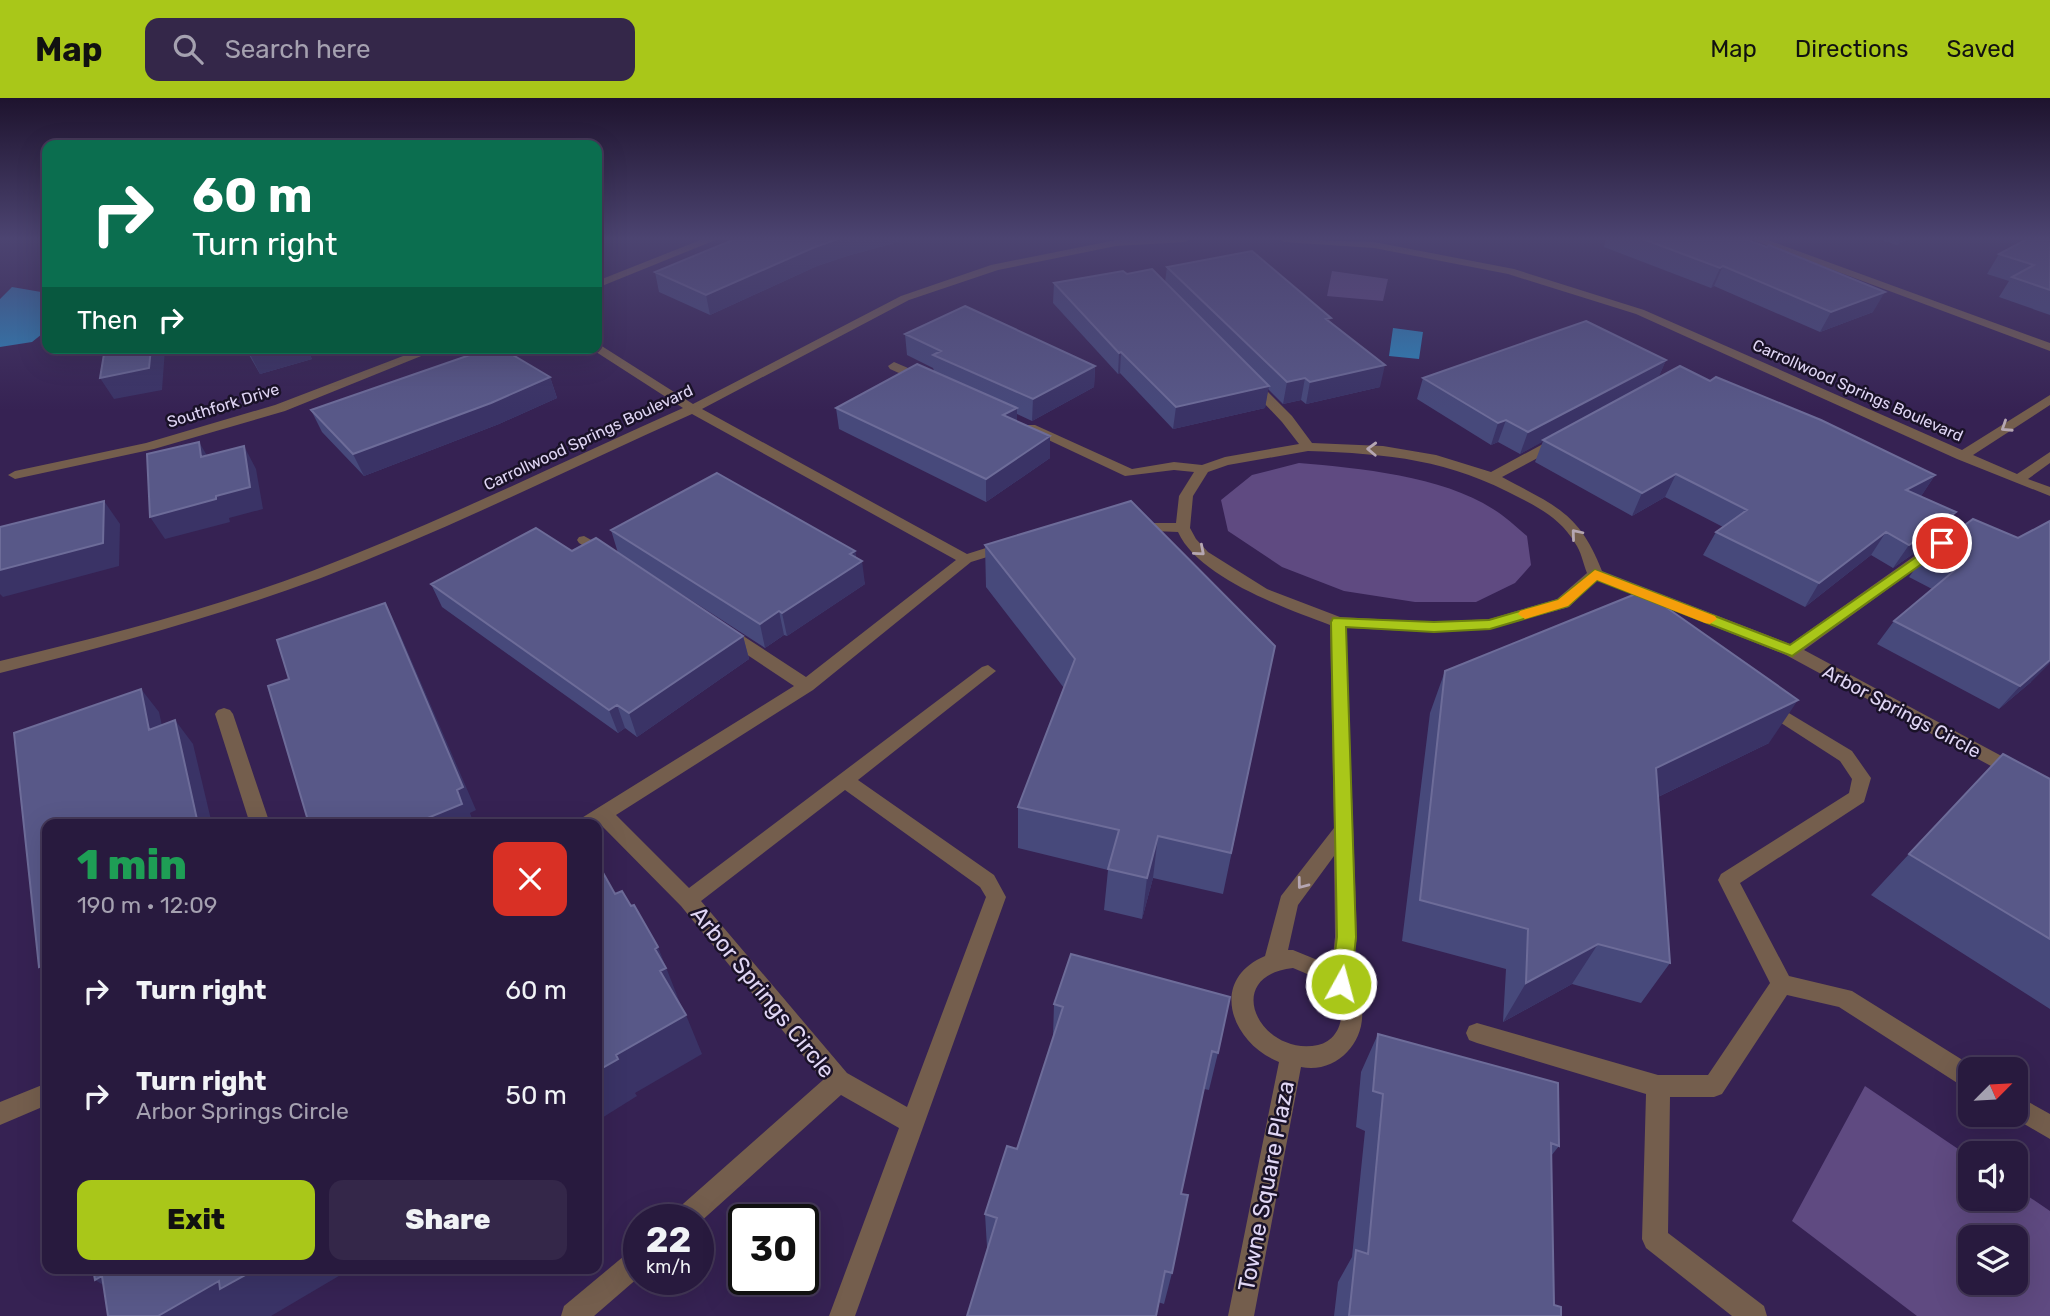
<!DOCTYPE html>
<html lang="en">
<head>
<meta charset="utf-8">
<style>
  :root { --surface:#281a3e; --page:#342749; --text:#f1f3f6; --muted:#a5a1b0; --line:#443858; --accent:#a9c719 }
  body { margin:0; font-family:Rubik,sans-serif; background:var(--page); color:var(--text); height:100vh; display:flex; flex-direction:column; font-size:26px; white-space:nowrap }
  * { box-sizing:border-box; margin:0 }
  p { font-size:23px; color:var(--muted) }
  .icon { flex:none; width:38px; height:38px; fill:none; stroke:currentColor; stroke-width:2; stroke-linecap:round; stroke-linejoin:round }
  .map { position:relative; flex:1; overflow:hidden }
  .details { position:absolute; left:42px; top:721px; width:560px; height:455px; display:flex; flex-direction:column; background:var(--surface); border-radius:14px; box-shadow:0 7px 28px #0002,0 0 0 2px var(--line) }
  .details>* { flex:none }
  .guide { position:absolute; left:42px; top:42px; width:560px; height:214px; border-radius:14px; box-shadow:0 7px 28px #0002,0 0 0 2px var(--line); background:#0b6e4f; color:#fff; overflow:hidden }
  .needle { width:46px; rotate:66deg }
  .controls { position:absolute; left:1958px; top:959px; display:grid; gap:14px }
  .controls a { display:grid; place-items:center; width:70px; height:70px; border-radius:14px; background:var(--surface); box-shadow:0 7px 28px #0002,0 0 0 2px var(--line); font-size:35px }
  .speed { position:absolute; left:623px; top:1106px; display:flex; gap:14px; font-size:35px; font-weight:700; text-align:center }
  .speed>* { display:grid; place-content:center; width:91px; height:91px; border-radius:50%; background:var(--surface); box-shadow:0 7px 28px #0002,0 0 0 2px var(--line); line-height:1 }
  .speed small { font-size:18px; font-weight:400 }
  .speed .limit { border:4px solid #111; border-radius:10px; background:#fff; color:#111 }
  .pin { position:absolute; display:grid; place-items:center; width:60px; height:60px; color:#fff; margin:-30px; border:4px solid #fff; border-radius:50%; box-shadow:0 2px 7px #0007 }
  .me { position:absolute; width:77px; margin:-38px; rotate:7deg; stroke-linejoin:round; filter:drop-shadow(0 0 5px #0008) }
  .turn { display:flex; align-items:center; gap:24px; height:147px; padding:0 35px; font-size:32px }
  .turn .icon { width:91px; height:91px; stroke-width:2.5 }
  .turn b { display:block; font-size:49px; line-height:60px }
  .then { display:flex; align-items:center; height:66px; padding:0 35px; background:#0003; gap:14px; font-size:26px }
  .round { display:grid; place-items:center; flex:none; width:74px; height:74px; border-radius:14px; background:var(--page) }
  .headline { display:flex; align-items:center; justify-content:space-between; height:119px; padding:0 35px }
  h1 { font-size:42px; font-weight:800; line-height:52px; color:#1e9e55 }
  .action { display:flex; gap:14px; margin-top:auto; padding:14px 35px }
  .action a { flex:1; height:80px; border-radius:14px; background:var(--accent); color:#111; font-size:28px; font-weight:800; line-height:80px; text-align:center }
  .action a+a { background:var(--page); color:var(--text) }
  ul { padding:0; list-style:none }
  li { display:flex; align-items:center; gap:21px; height:105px; padding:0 35px }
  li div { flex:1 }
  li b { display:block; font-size:26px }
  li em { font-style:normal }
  header { display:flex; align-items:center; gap:42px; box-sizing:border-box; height:98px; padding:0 35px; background:var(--accent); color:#111 }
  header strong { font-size:33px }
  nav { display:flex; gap:38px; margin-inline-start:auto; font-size:24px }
  .search { width:490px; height:63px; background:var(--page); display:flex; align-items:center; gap:18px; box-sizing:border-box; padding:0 24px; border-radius:14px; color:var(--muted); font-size:26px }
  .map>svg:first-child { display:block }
  .green { fill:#5f4a81; fill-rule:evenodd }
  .water { fill:#2b87bf }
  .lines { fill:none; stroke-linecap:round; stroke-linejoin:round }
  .minor { fill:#745e4d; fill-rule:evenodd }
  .wall { fill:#47497b }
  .shaded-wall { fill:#3a3366 }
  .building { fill:#585888; stroke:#6d6c99; stroke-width:2 }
  .oneway { stroke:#b5a6b2 }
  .route { fill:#a9c719; stroke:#6e8110; stroke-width:2 }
  .slow { fill:#f59e0b }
  .labels { text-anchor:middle; stroke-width:5; stroke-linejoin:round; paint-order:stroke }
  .far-street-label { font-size:16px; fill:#e0d6f5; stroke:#1a1228 }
  .street-label { font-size:19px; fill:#e0d6f5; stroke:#1a1228 }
  .near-street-label { font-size:23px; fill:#e0d6f5; stroke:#1a1228 }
</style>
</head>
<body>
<header>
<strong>Map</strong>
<div class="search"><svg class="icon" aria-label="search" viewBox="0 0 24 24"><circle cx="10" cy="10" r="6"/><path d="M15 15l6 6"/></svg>Search here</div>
<nav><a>Map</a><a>Directions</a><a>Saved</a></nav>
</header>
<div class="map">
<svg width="2050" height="1218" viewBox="0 0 2050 1218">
  <rect width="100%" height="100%" fill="#362253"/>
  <path class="green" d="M1332,173l56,8 -5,22 -56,-5z
    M1299,365c60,5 143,13 194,46 12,7 23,18 34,27l4,29 -16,18 -39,19h-61l-71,-11 -62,-24 -54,-36 -7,-31 31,-25z
    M1865,988l105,71v42h46v-11l34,23v105h-133l-125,-95zM1970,1139h46v46h-46z"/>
  <path class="water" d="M12,189l35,6v37l-15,12 -32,5v-48z
    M1393,230l30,4 -4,27 -30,-3z"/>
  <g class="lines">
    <path class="minor" d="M703,141h15l-121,49v-7z
      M1190,141l-5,3 -69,4 -118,24 -89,30 -207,109 265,145 41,-13 7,5 -2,3 -42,13 -158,128 -197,125 73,73 293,-221 6,-2 8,6 -138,109 136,95 12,22 -151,419h-26l70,-188 -58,-33 -143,129v-4h-27l4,-9 148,-131 -142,-174 -80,-81 -4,2v-3h-20l3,-5 214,-133 -72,-48 -2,-4 2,-4h12l72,47 150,-117 -264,-146c-123,55 -245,116 -371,164 -105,39 -212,68 -321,95v-12c105,-25 210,-52 312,-90 126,-48 248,-108 371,-163l-90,-58 4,-2v-5l96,61 208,-108 90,-31 125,-25zM845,692l135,97 6,10 -79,210 -60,-34 -146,-172z
      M1279,141l95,3 140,27 130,41 318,140 88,-55v10l-77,50 44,19 33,-22v11l-22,16 22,8v9l-93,-37 -321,-145 -128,-40 -134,-26 -90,-6z
      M1750,141h15l285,104v8z
      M424,250h17l-156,63 -131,38 -139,30 -7,-4 7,-4 131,-28 129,-38z
      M894,264l35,15 2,3 -2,3h-8l-31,-14 -2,-3z
      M1250,279l4,1 38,38 20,27 71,3 53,9 55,17 63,-34h10v6l-62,33c53,29 77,35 100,94l188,73 147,-104h10l2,3 -2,3 -143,104 246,132v16l-264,-143 -189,-75 -28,27 -79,22 -56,3 -88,-4 11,309c-2,14 -8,35 -5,48 2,9 9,16 10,25 3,33 -26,64 -61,57l-47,249h-26l51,-254c-48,-19 -71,-82 -14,-106l16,-60 53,-68 -4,-203c-45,-17 -131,-47 -152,-93l-49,-2 -2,-3 2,-3 5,-1h42l3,-27 15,-24 -20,-2 -49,6 -102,-48 2,-3h10l97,44 42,-7 28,3 23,-8 74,-13 -17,-22 -36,-38 -2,-3zM1308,353c82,3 140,8 214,48 21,11 40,22 53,44 6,8 8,20 12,30l-30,26 -67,20 -56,3 -94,-5 -73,-28 -59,-37 -12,-13 -6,-11 3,-32 15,-24 20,-7zM1334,758l1,81 -3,29 -39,-16h-5l10,-45zM1293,870c14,6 30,12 41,25 14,18 7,47 -16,52 -58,12 -98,-69 -25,-77z
      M584,438l29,16 3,3 -3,3h-10l-24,-15 -2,-3 2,-3z
      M1767,602l85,51 19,27 -7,24 -124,81 49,93 63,15 125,78h-7v20l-8,-3 -123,-79 -52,-12 -65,99 -8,3h-44l-2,136 96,73 3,10h-35l-86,-68 -4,-9 4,-145 -169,-51 -8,-3 -3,-7 3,-7 8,-3 181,52h50l62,-92 -52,-103 3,-6 128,-81 3,-14 -12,-18 -79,-51 -3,-4z
      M224,610l6,2 3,4 37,110h-20l-35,-110 3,-4z
      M47,985v22l-47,20v-23z
      M2016,997l34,19v25l-41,-24h7z
      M639,1149v30l-45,39h-33l3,-10 66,-55z"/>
  </g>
  <path class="wall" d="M735,141h174l-62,17 -30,10 -107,49 -51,-23 -4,-20z
    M1606,141h139l128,73 -53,20 -106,-46 -3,2 -107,-41z
    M1877,141h30l-10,6z
    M2050,141v76l-51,-18 10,-16 -22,-7 12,-20z
    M1167,169l164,55 49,65 -74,17 -5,-4 -18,4 -15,-15 -3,19 -92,21 -53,-56 -2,1 -65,-71 1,-20 73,-9 38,8z
    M905,236l190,32 -1,21 -62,34 -15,-7v7l33,15v22l-64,44 -147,-73 -3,-21 98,-37 -1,-3 -26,-13z
    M245,250h61l6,11 -52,15z
    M1666,262l-8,18 52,3 225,94 -14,21 35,16 -16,23 -47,33 -22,-13 -66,52 -102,-52 13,-23 7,-5 -58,-30 -33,19 -97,-54 8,-21 -23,13 -22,-12 -7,3 -74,-46 6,-21z
    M550,279l7,21 -58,26 -135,52 -42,-44 -11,-22z
    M611,432l244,21 1,7 9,26 -78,52 -3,-1 -19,13 -147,-95z
    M2018,440l13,144 -32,27 -122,-65 17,-23 38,-32 -23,-12 17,-23z
    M985,447l290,101 -52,248 -70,-16 -11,41 -38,-9 4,-40 -90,-22v-41l46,-119 -78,-101z
    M572,453l171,85 6,23 -112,78 -12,-9 -7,5 -176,-126 -11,-23z
    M1445,573l324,72 -111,54 12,166 -29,40 -69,-19 -69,38 3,-53 -104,-28 28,-228z
    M2050,681v230l-179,-114 38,-41z
    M1054,906l164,49 -9,37 -5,-1 -23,105 -9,79 -8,31 -177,-57 -2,-33 32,-65 36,-112z
    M1378,936l181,112 -8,10 3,149 7,11h-227l4,-34 14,-25 13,-126 -9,-4 5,-55z"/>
  <path class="shaded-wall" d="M838,141h71l-62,17 -30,10 -107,49 -4,-20 109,-48z
    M1901,141h6l-10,6z
    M1723,168l-9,20 -3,2 9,-20z
    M1885,194l-12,20 -53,20 11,-20z
    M151,250l14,1 -3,41 -48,9 -14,-21z
    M264,250h42l6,11 -52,15 -11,-22z
    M1121,254l-1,21 -2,1 1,-21z
    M1666,262l-9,21 -137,73 8,-22z
    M1385,267l-5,22 -74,17 4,-22z
    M1095,268l-1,21 -62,34 1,-22z
    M550,279l7,21 -58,26 -135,52 -11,-22z
    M1305,280l-4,22 -18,4 4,-22z
    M1269,288l-4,22 -92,21 3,-22z
    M1017,310v22l-14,-15z
    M1506,322l-8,22 -7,3 7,-22z
    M1050,338v22l-64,44v-23z
    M199,344l13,22 -11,-7z
    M244,348l12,23 7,40 -34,9 1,4 -65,17 -15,-22 66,-21z
    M1676,376l-11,23 -33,19 10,-23z
    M1935,377l-15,23 -14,-8z
    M104,403l16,23 -1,42 -116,31 -3,-3v-24z
    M1956,414l-16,23 -47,33 16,-23z
    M1886,434l-15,23 -66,52 14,-24z
    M855,453l2,13 5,-3 3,23 -78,52 -5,-23 68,-59z
    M385,505l12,24 79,183 -6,3 4,11h-61z
    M779,513l5,24 -19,13 -5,-24z
    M743,538l6,23 -112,78 -8,-24z
    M2050,562v3l-19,19 -32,27 21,-23z
    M141,591l18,23 9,41 -19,-23z
    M1798,602l-29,43 -138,67 25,-42z
    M617,607l8,23 -7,5 -9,-23z
    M175,622l18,24 19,80h-14z
    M1158,738l-5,42 -11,41 5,-41z
    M1598,846l-26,40 -69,38 23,-39z
    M658,849l24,61 -6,3 -16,-40 -5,-22z
    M47,866v10l-8,-7z
    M686,917l16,39 -67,39 2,3 -40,25v-50l19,-16z
    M256,1171l93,1 -78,46h-113l61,-35z
    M102,1178l44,35 -51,-31z"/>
  <path class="building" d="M735,141h103l-23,8 -109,48 -51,-23z
    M1643,141h102l22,8 2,-2 116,47 -54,20 -108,-46 -3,2z
    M2027,141h23v51l-38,-13 22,-12 -35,-11z
    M1252,153l79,67 -5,1 59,46 -75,17 -5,-4 -18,4 -120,-115z
    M1152,171l117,117 -93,21 -55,-55 -2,1 -65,-70 69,-12 4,3z
    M965,208l130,60 -62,33 -100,-44 8,-4 -36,-17z
    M1586,223l80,39 -138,72 -22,-12 -8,3 -75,-45z
    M105,250h46l-2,20 -49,10z
    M246,250h18l-15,4z
    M490,250h11l49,29 -59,26 -138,51 -42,-44z
    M917,266l100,44 -14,7 47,21 -64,43 -150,-71z
    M1680,268l30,15 6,-4 105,43 114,55 -29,15 50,22 -47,33 -23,-13 -67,51 -103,-51 31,-22 -71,-36 -34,19 -99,-53z
    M199,344l2,15 43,-11 6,41 -34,9v3l-66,18 -3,-63z
    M717,375l138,78 -5,3 12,7 -80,52 -3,-2 -19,13 -149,-94z
    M104,403l-1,42 -103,27v-43z
    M1131,403l144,145 -44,207 -73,-17 -11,42 -39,-9 11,-39 -101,-23 57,-148 -90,-114z
    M1973,421l45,19 32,-17v139l-30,26 -126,-65 61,-51 -29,-16z
    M536,430l36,23 24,-13 147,98 -114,77 -12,-8 -8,5 -178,-126z
    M1643,493l155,109 -142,68 14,195 -72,-19 -72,39 2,-54 -108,-29 25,-229z
    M385,505l78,184 -6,3 5,14 -49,20h-104l-41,-138 21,-7 -12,-39z
    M141,591l8,41 26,-10 23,104h-151v140l-8,3 -25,-234z
    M2003,656l47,25v160l-141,-85z
    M597,764l18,32 7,-3 9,15 3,-1 24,42 -3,2 11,19 -6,3 26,44 -70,40 2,4 -21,12z
    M1071,856l159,43 -12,56 -6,-2 -31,143 7,1 -16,78 -7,-2 -9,45h-189l30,-98 -12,-4 22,-68 10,3 46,-142 -9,-3z
    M1378,936l180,49 1,63 -8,-3 3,162 7,2v9h-212l7,-66 12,4 15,-160 -10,-3z
    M93,1171h163l-36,20 -1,-8 -61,35h-50l-6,-40 -7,4z"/>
  <defs><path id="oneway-chevron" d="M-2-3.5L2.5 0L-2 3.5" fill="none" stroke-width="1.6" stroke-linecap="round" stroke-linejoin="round" transform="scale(1.75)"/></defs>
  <g class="oneway">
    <use href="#oneway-chevron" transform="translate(2006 329) rotate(147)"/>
    <use href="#oneway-chevron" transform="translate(1372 351) rotate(-178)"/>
    <use href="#oneway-chevron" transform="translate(1576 436) rotate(-130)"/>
    <use href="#oneway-chevron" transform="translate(1200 453) rotate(41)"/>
    <use href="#oneway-chevron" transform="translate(1302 786) rotate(127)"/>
  </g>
  <linearGradient id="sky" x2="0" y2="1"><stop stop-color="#1e132e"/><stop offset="0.45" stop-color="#4c4471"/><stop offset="1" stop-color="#4c4471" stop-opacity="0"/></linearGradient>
  <rect width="2050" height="312" fill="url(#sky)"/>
  <path class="route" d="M1942,441l7,4 -2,3 -155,110 -195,-76 -29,26 -78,23 -56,3 -88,-5 10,310 -5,47 -3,6 -7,3 -7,-3 -3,-6 6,-47 -6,-315 2,-4 101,4 55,-2 69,-20 37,-30 195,75z"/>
  <path class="slow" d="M1595,472l120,46 2,3 -7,5 -5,-1 -108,-43 -29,26 -43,13 -7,-5 2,-3 38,-11z"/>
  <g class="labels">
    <g class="far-street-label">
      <text transform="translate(1858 292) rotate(24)" y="6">Carrollwood Springs Boulevard</text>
      <text transform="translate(223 307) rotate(-17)" y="6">Southfork Drive</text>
      <text transform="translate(588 339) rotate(-25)" y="6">Carrollwood Springs Boulevard</text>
    </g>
    <g class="street-label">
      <text transform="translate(1902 613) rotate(28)" y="7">Arbor Springs Circle</text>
    </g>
    <g class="near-street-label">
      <text transform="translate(763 894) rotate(51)" y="8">Arbor Springs Circle</text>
      <text transform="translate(1266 1088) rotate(-79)" y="8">Towne Square Plaza</text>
    </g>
  </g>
</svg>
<div class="controls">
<a><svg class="needle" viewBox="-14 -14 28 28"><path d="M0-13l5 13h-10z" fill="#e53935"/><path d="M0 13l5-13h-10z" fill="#a5a1b0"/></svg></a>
<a><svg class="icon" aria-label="sound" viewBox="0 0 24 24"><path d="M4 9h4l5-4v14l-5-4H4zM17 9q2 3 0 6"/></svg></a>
<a><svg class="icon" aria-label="layers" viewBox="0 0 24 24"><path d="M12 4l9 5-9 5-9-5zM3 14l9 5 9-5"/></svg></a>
</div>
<div class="speed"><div>22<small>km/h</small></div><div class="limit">30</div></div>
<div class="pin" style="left:1942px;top:445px;background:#d93025"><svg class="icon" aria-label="arrive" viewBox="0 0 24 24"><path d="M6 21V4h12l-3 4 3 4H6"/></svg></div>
<svg class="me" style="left:1341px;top:886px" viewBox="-20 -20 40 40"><circle r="17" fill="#a9c719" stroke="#fff" stroke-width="3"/><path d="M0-11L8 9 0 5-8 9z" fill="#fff"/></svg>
<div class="guide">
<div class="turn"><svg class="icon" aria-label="right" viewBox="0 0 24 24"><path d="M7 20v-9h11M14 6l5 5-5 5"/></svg><div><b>60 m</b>Turn right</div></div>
<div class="then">Then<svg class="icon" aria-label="right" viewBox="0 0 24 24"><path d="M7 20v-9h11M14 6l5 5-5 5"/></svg></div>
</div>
<section class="details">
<div class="headline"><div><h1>1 min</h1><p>190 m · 12:09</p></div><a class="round" style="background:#d93025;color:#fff"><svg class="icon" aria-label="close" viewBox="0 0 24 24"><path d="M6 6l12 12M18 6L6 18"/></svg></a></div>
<ul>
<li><svg class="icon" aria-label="right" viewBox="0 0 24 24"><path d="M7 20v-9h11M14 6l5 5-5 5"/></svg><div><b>Turn right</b></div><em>60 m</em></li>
<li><svg class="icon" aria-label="right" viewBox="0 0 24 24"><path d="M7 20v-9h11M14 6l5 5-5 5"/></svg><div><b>Turn right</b><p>Arbor Springs Circle</p></div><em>50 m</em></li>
</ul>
<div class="action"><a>Exit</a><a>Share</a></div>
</section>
</div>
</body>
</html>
